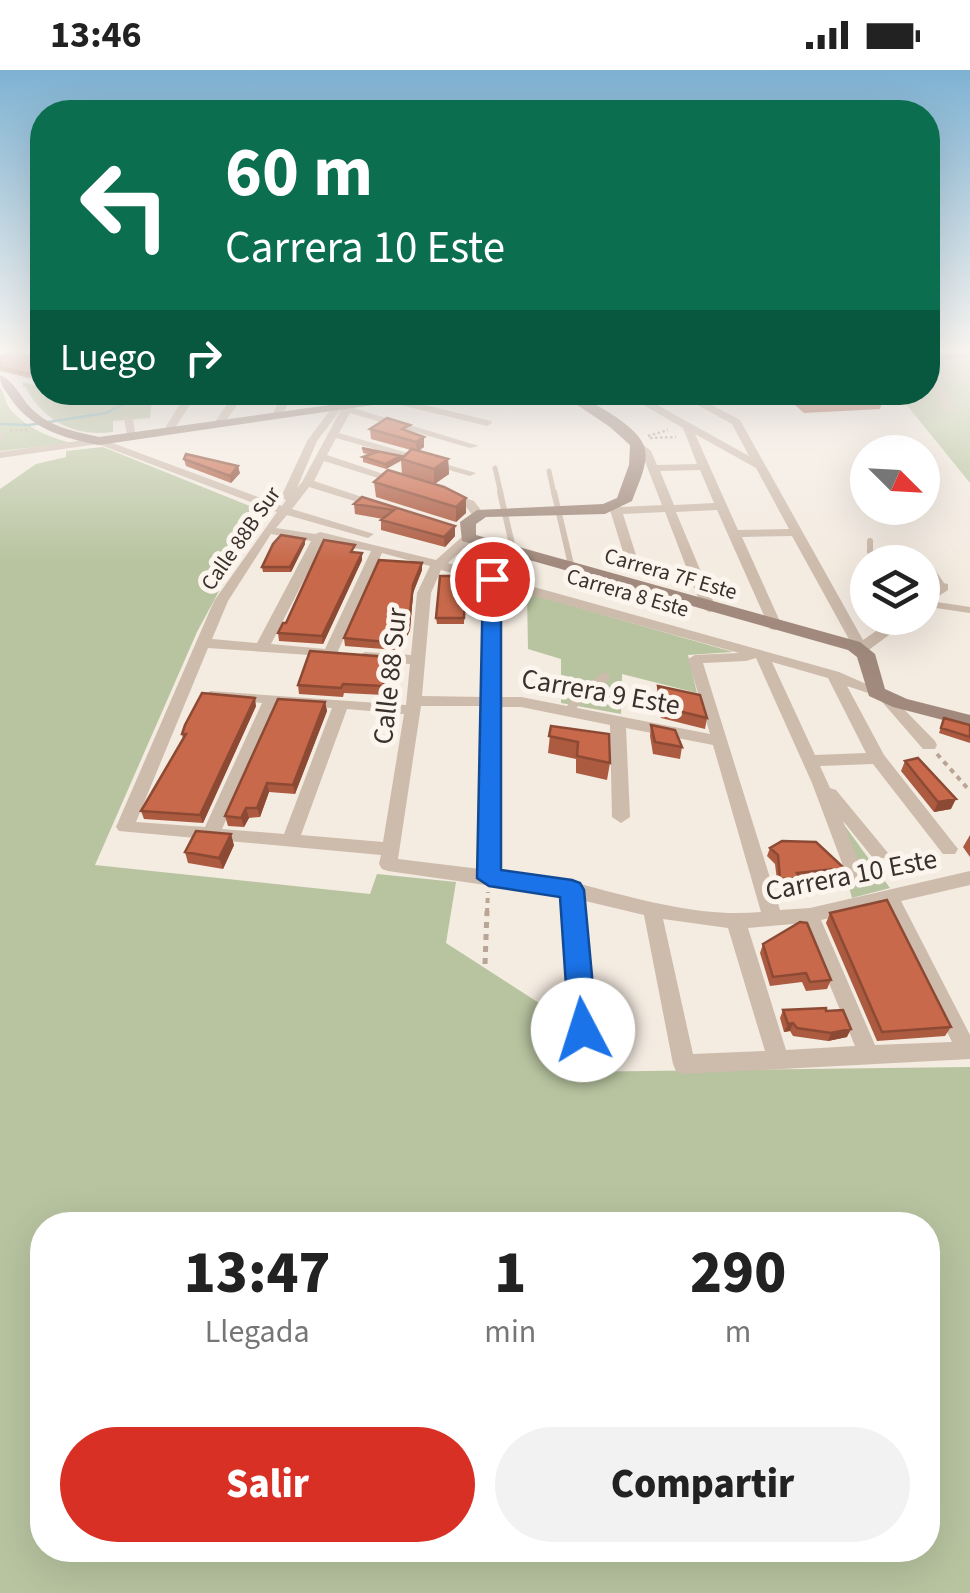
<!DOCTYPE html>
<html lang="es">
<head>
<meta charset="utf-8">
<style>
  :root { --surface:#fff; --page:#f2f2f2; --text:#222; --muted:#767676; --accent:#d93025 }
  body { margin:0; font-family:"Source Sans 3",sans-serif; background:var(--page); color:var(--text); height:100vh; display:flex; flex-direction:column; font-size:38px; white-space:nowrap }
  * { box-sizing:border-box; margin:0 }
  p { font-size:32px; color:var(--muted) }
  .icon { flex:none; width:55px; height:55px; fill:none; stroke:currentColor; stroke-width:2; stroke-linecap:round; stroke-linejoin:round }
  .map { position:relative; flex:1; overflow:hidden }
  .drawer { position:absolute; left:30px; top:1142px; width:910px; height:350px; display:flex; flex-direction:column; background:var(--surface); border-radius:40px; box-shadow:0 10px 40px #0002 }
  .drawer>* { flex:none }
  .guide { position:absolute; left:30px; top:30px; width:910px; height:305px; border-radius:40px; box-shadow:0 10px 40px #0002; background:#0b6e4f; color:#fff; overflow:hidden }
  .needle { width:65px; rotate:114deg }
  .controls { position:absolute; left:850px; top:365px; display:grid; gap:20px }
  .controls a { display:grid; place-items:center; width:90px; height:90px; border-radius:50%; background:var(--surface); box-shadow:0 10px 40px #0002; font-size:50px }
  .pin { position:absolute; display:grid; place-items:center; width:85px; height:85px; color:#fff; margin:-42px; border:5px solid #fff; border-radius:50%; box-shadow:0 2px 10px #0007 }
  .me { position:absolute; width:110px; margin:-55px; rotate:355deg; stroke-linejoin:round; filter:drop-shadow(0 0 8px #0008) }
  .turn { display:flex; align-items:center; gap:35px; height:210px; padding:0 30px; font-size:45px }
  .turn .icon { width:130px; height:130px; stroke-width:2.5 }
  .turn b { display:block; font-size:70px; line-height:85px }
  .then { display:flex; align-items:center; height:95px; padding:0 30px; background:#0003; gap:20px; font-size:38px }
  .eta { display:flex; justify-content:space-evenly; align-items:center; height:170px; text-align:center }
  .eta b { font-size:60px; font-weight:800; line-height:70px }
  .button { display:flex; gap:20px; margin-top:auto; padding:20px 30px }
  .button a { flex:1; height:115px; border-radius:60px; background:var(--accent); color:#fff; font-size:40px; font-weight:800; line-height:115px; text-align:center }
  .button a+a { background:var(--page); color:var(--text) }
  .status { display:flex; justify-content:space-between; align-items:center; height:70px; padding:0 50px; background:var(--surface); direction:ltr }
  .status svg { height:28px; fill:currentColor }
  .map>svg:first-child { display:block }
  .green { fill:#b8c4a0; fill-rule:evenodd }
  .lines { fill:none; stroke-linecap:round; stroke-linejoin:round }
  .stream { stroke:#7fb0b2; stroke-width:2.5 }
  .path-far2 { stroke:#b9a596; stroke-width:2.5; stroke-dasharray:2.5 2.5; stroke-linecap:butt }
  .path-far1 { stroke:#b9a596; stroke-width:4; stroke-dasharray:5 5; stroke-linecap:butt }
  .path { stroke:#b9a596; stroke-width:5; stroke-dasharray:6 6; stroke-linecap:butt }
  .lane-far2 { stroke:#cdbbac; stroke-width:5 }
  .lane-far1 { stroke:#cdbbac; stroke-width:6 }
  .lane { stroke:#cdbbac; stroke-width:9 }
  .street { fill:#cdbbac; fill-rule:evenodd }
  .secondary { fill:#a18a7d; fill-rule:evenodd }
  .wall { fill:#ac5a40 }
  .shaded-wall { fill:#8c4a34 }
  .building { fill:#c8694b; stroke:#8c4a34; stroke-width:2.5 }
  .route { fill:#1a73e8; stroke:#114b97; stroke-width:2.5 }
  .labels { text-anchor:middle; stroke-width:10; stroke-linejoin:round; paint-order:stroke }
  .far-street-label { font-size:22px; fill:#3b302b; stroke:#fbf5ee }
  .street-label { font-size:28px; fill:#3b302b; stroke:#fbf5ee }
</style>
</head>
<body>
<div class="status"><b>13:46</b><svg viewBox="0 0 49 12"><path d="M0 12V9h3v3zM5 12V6h3v6zM10 12V3h3v9zM15 12V0h3v12zM26 1h20v11H26zM47 4h2v5h-2z"/></svg></div>
<div class="map">
<svg width="970" height="1523" viewBox="0 0 970 1523">
  <rect width="100%" height="100%" fill="#f4ebe1"/>
  <path class="green" d="M970,289v124l-73,-90 31,-1v-31z
    M23,312l19,5v5l38,5 12,-5 108,1 -48,8 -2,17 -37,3v11c-40,6 -74,-14 -90,-50z
    M0,317c5,7 5,16 11,23 14,17 41,29 62,33l-73,8z
    M103,377l159,64 -65,121 -102,233 275,29 7,-20 79,8 -10,61 121,78 1,51 402,-5v526h-970v-1104l36,-25 30,-7v-6zM42,1155h886v325h-886z
    M527,523l206,59 -45,3 9,38 -75,-19 -1,40 -60,-11v-44l-33,-10z
    M824,727l66,91 -38,10z"/>
  <g class="lines">
    <path class="stream" d="M0,354l29,1 77,-12 31,-16 34,-5"/>
    <path class="path-far2" d="M23,315l19,6
      M47,322l10,4
      M10,360h20
      M648,366l20,-6
      M650,368l26,-1"/>
    <path class="path-far1" d="M937,684l33,37
      M487,843l1,-21"/>
    <path class="path" d="M485,894l2,-53"/>
    <path class="lane-far2" d="M495,398l6,26
      M549,401l5,23"/>
    <path class="lane-far1" d="M500,422l14,61
      M554,422l18,77
      M870,471v11l20,10
      M922,495l7,1 14,21
      M923,533l47,7"/>
    <path class="lane" d="M569,641l12,-17 24,-17"/>
    <path class="street" d="M14,279h13l-27,11v-6z
      M27,281l15,6v6l-18,-7v-4z
      M928,299l5,3 22,38 -1,2 -9,-2 -17,-31z
      M95,322h23l-47,11 -5,-3z
      M236,322h10l-23,33h-8l-1,-2z
      M285,322h10l-14,24h-8l-1,-2z
      M351,322h10l-8,16 126,38 -9,2 -120,-35 -11,20 137,40 -6,3 -134,-38 -9,17 80,27 -10,2 -73,-23 -10,20 72,24 -6,4 -71,-22 -17,22 82,25 -6,4 -81,-23 -11,13 39,6 5,-2 116,28 28,-25h8v6l-24,22 391,109 50,22 46,47 2,4 -2,4h-12l-46,-53 -30,-10 37,69 74,94 -3,5h-12l-70,-90 -53,2 10,22 6,2 52,63 -3,5h-12l-30,-37 23,61 -3,5h-12l-39,-104 -56,-125 -10,3 -43,2 77,247 30,-2 160,-37v14l-69,16 69,134v24l-286,15 -8,-3 -3,-7 -29,-149 -63,-15 12,130 -3,6 -7,3 -7,-3 -3,-6 -11,-134 -174,-25 -6,-2 -3,-5 2,-9 -262,-24 -3,-4 98,-226 63,-89 -179,-68 -98,14v-6l99,-14 183,68 4,-6 -5,-3 26,-56 27,-36 9,2zM342,338l-40,74 -5,6 20,-47zM271,464l40,7 -54,102 -45,-4 16,-38zM323,473l48,8 -46,98 -54,-5zM382,483l48,13 -13,27 -6,62 -46,-3 -7,4 7,4 45,4 -4,41 -196,-14 -3,3 8,5 47,4 -57,124 -69,-5 72,-174 131,9 2,-3 -3,-3zM441,500l44,12 -2,115 -61,-1 9,-103zM499,516l240,67 -44,2 -7,4 22,75 -189,-37h-23zM772,592l56,16 38,75 -51,2zM277,634l55,4 -48,126 -62,-5zM421,636h62l-3,163 -82,-10zM498,637h23l89,18 2,92 9,6 9,-6 -4,-89 87,17 48,167c-62,6 -126,-14 -185,-29 -25,-6 -52,-8 -78,-11zM347,639l57,5 -21,128 -82,-7zM885,835l67,137 -77,3 -54,-125zM663,849l65,9 37,123 -72,3zM804,853l51,123 -69,4 -38,-122z
      M621,322h13l115,64 -17,-32 -58,-32h13l53,28 123,220 32,-22h15l-2,3 -42,31h-10l-64,-116 -50,1 40,89 -7,4 -5,-1 -53,-119 -41,2 40,96 -2,3 -5,1 -7,-4 -37,-96 -42,2 18,57 -6,4 -5,-1 -21,-67 6,-4 6,4 41,-2 -20,-51 -10,-9 9,-2 10,8 6,14 40,-1 -14,-36zM695,364l61,34 33,61 -51,1zM700,400l14,33 -40,2 -14,-34z
      M185,326l9,2 -22,35h-8l-1,-2z
      M392,327l99,24 1,2 -5,3 -99,-24v-4z
      M124,347l9,2 3,19 -9,-2z
      M0,363l6,3 -6,6z
      M445,422l29,9 10,13 -10,3 -8,-10 -25,-10 -2,-2z
      M943,513l5,1v6l-26,17v-11z"/>
    <path class="secondary" d="M970,280v8l-42,3v-6z
      M0,305c16,7 20,23 33,35 17,17 43,22 66,27l325,-45h38l-363,53c-36,-7 -69,-16 -90,-49 -5,-8 -9,-10 -9,-21z
      M558,322c21,0 79,32 86,54 6,17 -7,40 -12,55l-27,13 -119,3 -10,7v11l384,107 15,12 10,35 22,10 63,16v12l-77,-20 -24,-11 -12,-39 -9,-7 -386,-109 -2,-19 17,-12 126,-6 14,-6 12,-33 1,-20 -20,-18z"/>
  </g>
  <path class="wall" d="M0,287l39,5 3,-5v24l-42,-10z
    M737,322h161l-1,3 -13,1 -4,13 -76,4 -17,-15 -49,-3z
    M370,359l40,3 14,5v10l-6,4 30,8 1,15 -14,10 31,14v15l-10,9 -80,-25 -2,-15 28,-8 -1,-13 -15,8 -23,-7v-5l7,-2 -7,-2 -1,-5 39,8v3l10,-9 -40,-11z
    M184,389l56,14 -9,10 -45,-17z
    M362,427l93,29v10l-10,11 -64,-17v-10l2,-1 -28,-5 -1,-10z
    M305,469v5l-14,28h-28l-1,-5z
    M355,483h7v7l-39,84 -44,-3 -1,-8 8,-10z
    M422,493v7l-9,23 -3,37 -7,15h-5l-2,5 -51,-4 -1,-8z
    M466,506l-2,48h-27l-1,-6z
    M388,587l1,9 -5,29 -40,-2 -1,4 -44,-3 -1,-9z
    M658,616l49,32 -2,11 -44,-11 -5,-22z
    M325,632l2,9 -32,83 -26,-2 -9,25 -11,1 -5,9 -16,-1 -3,-10z
    M256,636l-53,117 -59,-4 -3,-8 42,-72 -1,-5z
    M944,648l26,7v18l-31,-10z
    M651,655l31,22 -2,12 -27,-5 -3,-18z
    M551,656l59,37 -3,17 -31,-7v-14l-28,-6z
    M905,691l46,48 -17,3 -33,-41z
    M970,765v22l-7,-10z
    M234,775l-11,24 -35,-6 -3,-11z
    M770,778l74,20 -4,8 -40,4 -2,6 -20,2 -3,-24 -8,-8z
    M830,843l121,114 -6,9 -68,5 -51,-118z
    M763,874l68,36 -4,9 -21,2 -4,-9 -32,4 -10,-33z
    M783,940l43,1 21,26 -19,4 -35,-5 -3,-5 -6,1 -4,-14z"/>
  <path class="shaded-wall" d="M874,322h24l-1,3 -13,1z
    M424,367v10l-7,5 -1,-10z
    M401,386v4l-15,9 -1,-5z
    M448,389l1,15 -15,10v-15z
    M238,396l2,7 -9,10 -1,-7z
    M466,428v15l-10,9v-15z
    M455,456v10l-10,11 -1,-10z
    M305,469v5l-14,28 -1,-5z
    M362,483v7l-39,84 -1,-8z
    M422,493v7l-9,23 -3,37 -7,15v-7l10,-53z
    M388,587l1,9 -5,29 -1,-9z
    M255,628l1,8 -53,117 -3,-8z
    M325,632l2,9 -32,83 -2,-9z
    M267,713l2,9 -9,25 -3,-9z
    M956,729l-5,10 -17,3 4,-10z
    M246,738l3,10 -5,9 -3,-9z
    M231,764l3,11 -11,24 -4,-11z
    M793,953l-3,8 -6,1 4,-8z
    M851,959l-4,8 -19,4 3,-8z"/>
  <path class="building" d="M19,281l20,11 3,-5v20l-42,-10v-10z
    M800,322h80l4,4 -76,3z
    M387,348l23,7 -8,4 22,8 -8,5 -46,-13z
    M362,378l39,8 -16,8 -22,-7 14,-5z
    M412,379l36,10 -14,10 -33,-10z
    M186,384l52,12 -8,10 -46,-17z
    M388,400l56,17 22,11 -10,9 -82,-25z
    M362,427l93,29 -11,11 -63,-17 13,-10 -40,-6z
    M281,465l24,4 -15,28h-28l11,-23z
    M324,470l31,5 -4,7 11,1 -40,83 -44,-3 5,-10h3z
    M379,490l43,3 -9,22 -4,38 -6,15h-6l-2,5 -51,-5z
    M440,506h26l-2,42h-28z
    M310,581l78,6 -5,29 -40,-2 -2,4 -43,-3z
    M658,616l42,9 7,23 -45,-11z
    M202,623l53,5 -55,117 -59,-4 45,-77h-4l3,-9z
    M278,629l47,3 -32,83 -26,-2 -10,25h-11l-5,10 -16,-2z
    M944,648l26,7v12l-29,-9z
    M651,655l24,5 7,17 -27,-5z
    M551,656l58,8 1,29 -33,-7 1,-14 -29,-6z
    M918,688l38,41 -18,3 -33,-41z
    M196,761l35,3 -12,24 -34,-6z
    M782,771l34,1 28,26 -47,5 3,5 -20,1 -2,-24 -8,-7z
    M887,830l64,127 -69,5 -52,-119z
    M800,852l7,1 24,57 -21,2 -4,-9 -33,4 -10,-33z
    M826,938v3l17,-1 8,19 -20,4 -34,-5 -4,-5 -5,1 -5,-14z"/>
  <linearGradient id="sky" x2="0" y2="1"><stop stop-color="#7eb2d2"/><stop offset="0.57" stop-color="#faf6f2"/><stop offset="1" stop-color="#faf6f2" stop-opacity="0"/></linearGradient>
  <rect width="970" height="492" fill="url(#sky)"/>
  <path class="route" d="M492,504l9,5v291l71,10 8,3 4,7 13,140 -4,9 -10,3 -10,-3 -4,-9 -9,-133 -71,-11 -12,-8 6,-299z"/>
  <g class="labels">
    <g class="far-street-label">
      <text transform="translate(240 468) rotate(-55)" y="8">Calle 88B Sur</text>
      <text transform="translate(671 503) rotate(16)" y="8">Carrera 7F Este</text>
      <text transform="translate(628 522) rotate(16)" y="8">Carrera 8 Este</text>
    </g>
    <g class="street-label">
      <text transform="translate(389 606) rotate(-84)" y="10">Calle 88 Sur</text>
      <text transform="translate(601 621) rotate(10)" y="10">Carrera 9 Este</text>
      <text transform="translate(851 804) rotate(-11)" y="10">Carrera 10 Este</text>
    </g>
  </g>
</svg>
<div class="controls">
<a><svg class="needle" viewBox="-14 -14 28 28"><path d="M0-13l5 13h-10z" fill="#e53935"/><path d="M0 13l5-13h-10z" fill="#767676"/></svg></a>
<a><svg class="icon" aria-label="layers" viewBox="0 0 24 24"><path d="M12 4l9 5-9 5-9-5zM3 14l9 5 9-5"/></svg></a>
</div>
<div class="pin" style="left:492px;top:509px;background:#d93025"><svg class="icon" aria-label="arrive" viewBox="0 0 24 24"><path d="M6 21V4h12l-3 4 3 4H6"/></svg></div>
<svg class="me" style="left:583px;top:960px" viewBox="-20 -20 40 40"><circle r="19" fill="#fff"/><path d="M0-13L10 11 0 6-10 11z" fill="#1a73e8"/></svg>
<div class="guide">
<div class="turn"><svg class="icon" aria-label="left" viewBox="0 0 24 24"><path d="M17 20v-9H6M10 6l-5 5 5 5"/></svg><div><b>60 m</b>Carrera 10 Este</div></div>
<div class="then">Luego<svg class="icon" aria-label="right" viewBox="0 0 24 24"><path d="M7 20v-9h11M14 6l5 5-5 5"/></svg></div>
</div>
<section class="drawer">
<div class="eta">
<div><b>13:47</b><p>Llegada</p></div>
<div><b>1</b><p>min</p></div>
<div><b>290</b><p>m</p></div>
</div>
<div class="button"><a>Salir</a><a>Compartir</a></div>
</section>
</div>
</body>
</html>
